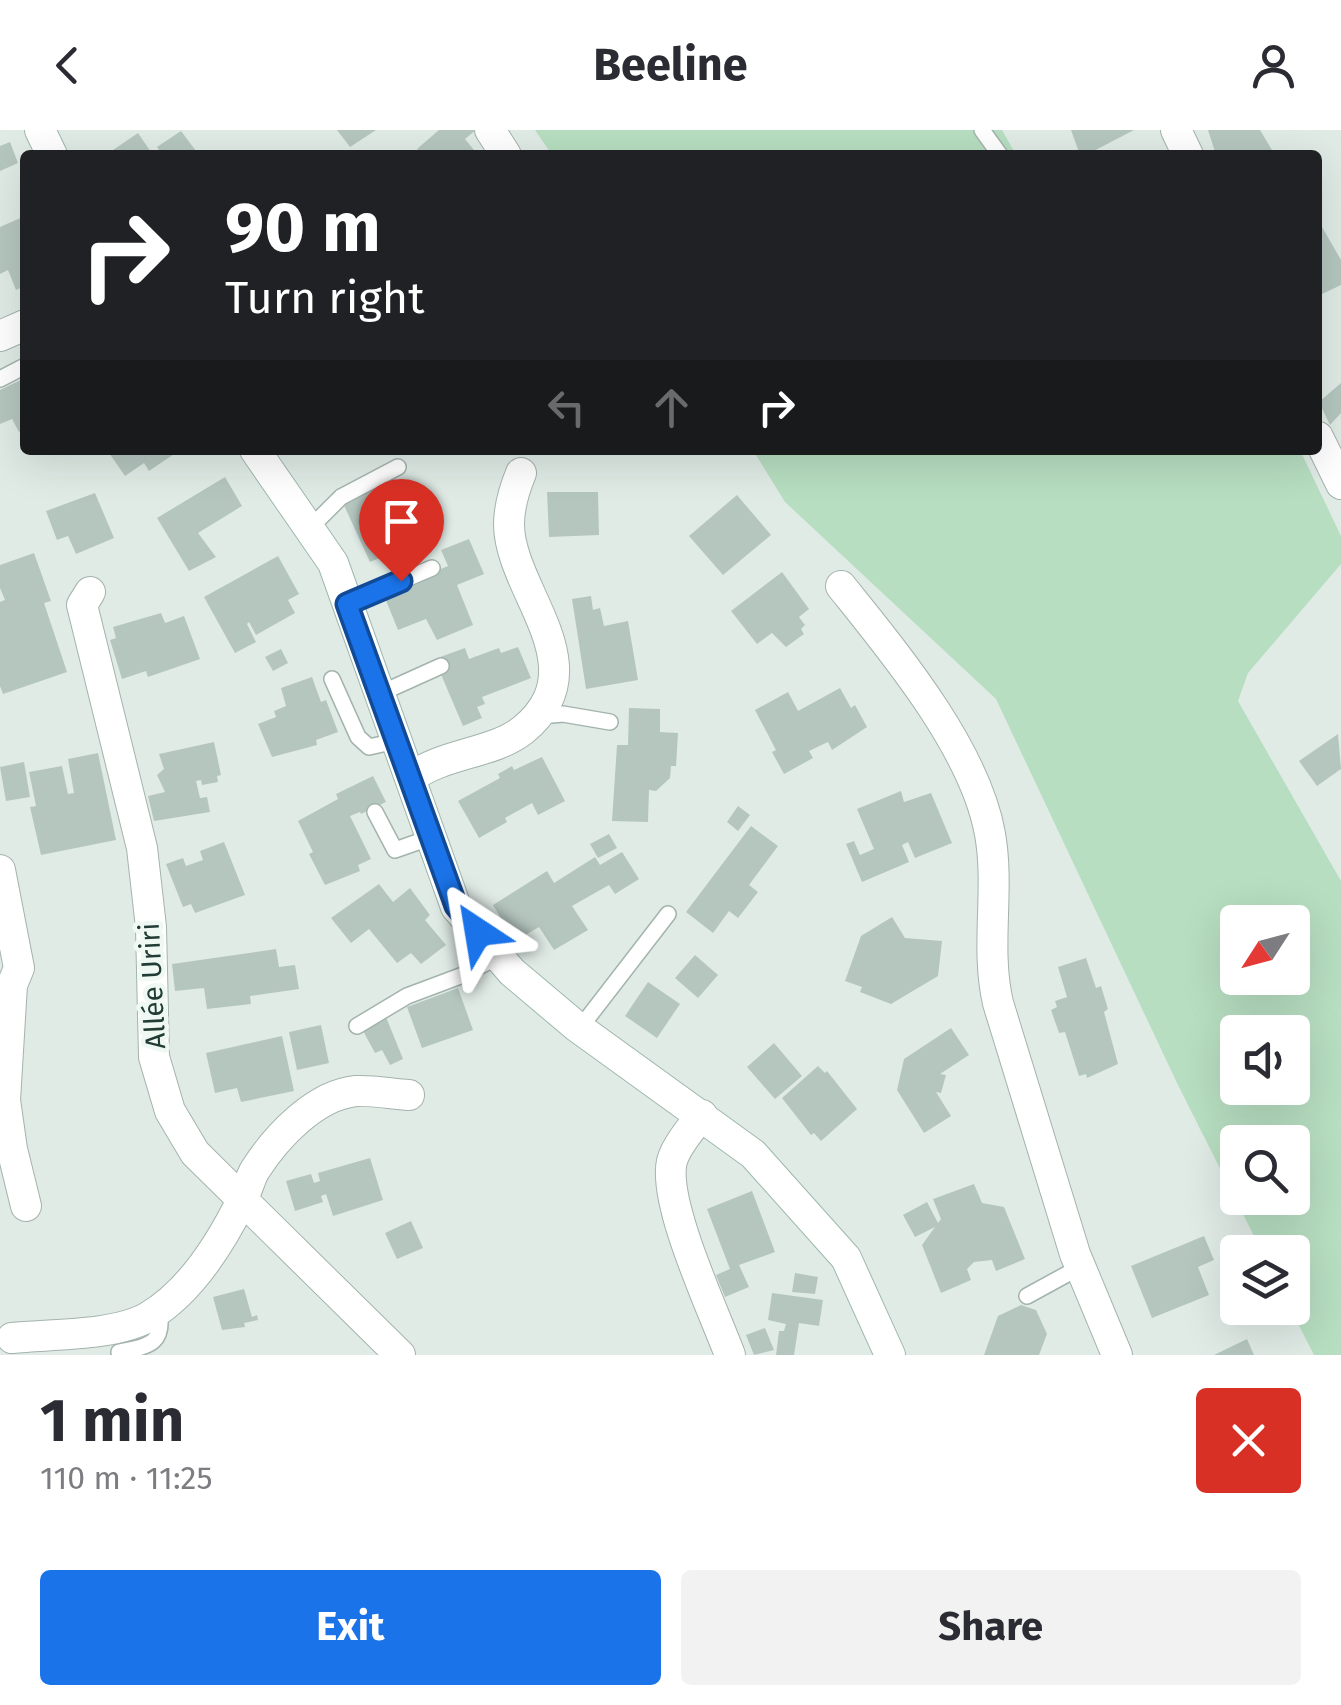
<!DOCTYPE html>
<html lang="en">
<head>
<meta charset="utf-8">
<style>
  :root { --surface:#fff; --page:#f2f2f3; --text:#2b2b33; --muted:#7c7c81; --accent:#1a73e8 }
  body { margin:0; font-family:"Fira Sans",sans-serif; background:var(--page); color:var(--text); height:100vh; display:flex; flex-direction:column; font-size:38px; white-space:nowrap }
  * { box-sizing:border-box; margin:0 }
  p { font-size:32px; color:var(--muted) }
  .icon { flex:none; width:55px; height:55px; fill:none; stroke:currentColor; stroke-width:2; stroke-linecap:round; stroke-linejoin:round }
  .map { position:relative; height:1225px; overflow:hidden }
  .sheet { display:flex; flex-direction:column; background:var(--surface); flex:1 }
  .sheet>* { flex:none }
  .guide { position:absolute; left:20px; top:20px; width:1302px; height:305px; border-radius:10px; box-shadow:0 10px 40px #0002; background:#202124; color:#fff; overflow:hidden }
  .needle { width:65px; rotate:234deg }
  .tools { position:absolute; left:1220px; top:775px; display:grid; gap:20px }
  .tools a { display:grid; place-items:center; width:90px; height:90px; border-radius:10px; background:var(--surface); box-shadow:0 10px 40px #0002; font-size:50px }
  .pin { position:absolute; display:grid; place-items:center; width:85px; height:85px; color:#fff; margin:-102px -42px; border-radius:50% 50% 50% 0; rotate:-45deg; box-shadow:0 0 10px #0007 }
  .pin .icon { rotate:45deg }
  .me { position:absolute; width:110px; margin:-55px; rotate:327deg; stroke-linejoin:round; filter:drop-shadow(0 0 8px #0008) }
  .turn { display:flex; align-items:center; gap:35px; height:210px; padding:0 40px; font-size:45px }
  .turn .icon { width:130px; height:130px; stroke-width:2.5 }
  .turn b { display:block; font-size:70px; line-height:85px }
  .lanes { display:flex; align-items:center; height:95px; padding:0 40px; background:#0003; justify-content:center; gap:50px; direction:ltr }
  .lanes .off { opacity:.35 }
  .round { display:grid; place-items:center; flex:none; width:105px; height:105px; border-radius:10px; background:var(--page) }
  .headline { display:flex; align-items:center; justify-content:space-between; height:170px; padding:0 40px }
  h1 { font-size:60px; font-weight:700; line-height:75px }
  .button { display:flex; gap:20px; margin-top:auto; padding:20px 40px }
  .button a { flex:1; height:115px; border-radius:10px; background:var(--accent); color:#fff; font-size:40px; font-weight:700; line-height:115px; text-align:center }
  .button a+a { background:var(--page); color:var(--text) }
  header { display:flex; justify-content:space-between; align-items:center; height:130px; padding:0 40px; background:var(--surface); font-size:45px; font-weight:700 }
  .map>svg:first-child { display:block }
  .green { fill:#b7dec1; fill-rule:evenodd }
  .building { fill:#b5c6bf }
  .lines { fill:none; stroke-linecap:round; stroke-linejoin:round }
  .lane-casing { stroke:#a3b3ad; stroke-width:18 }
  .street-casing { stroke:#a3b3ad; stroke-width:32 }
  .secondary-casing { stroke:#9eb8ae; stroke-width:32 }
  .lane { stroke:#fff; stroke-width:15 }
  .street { stroke:#fff; stroke-width:30 }
  .secondary { stroke:#fff; stroke-width:30 }
  .route-casing { stroke:#114b97; stroke-width:25 }
  .route { stroke:#1a73e8; stroke-width:18 }
  .labels { text-anchor:middle; stroke-width:9; stroke-linejoin:round; paint-order:stroke }
  .street-label { font-size:28px; fill:#203c34; stroke:#f0f8f4 }
</style>
</head>
<body>
<header><svg class="icon" aria-label="back" viewBox="0 0 24 24"><path d="M15 5l-7 7 7 7"/></svg>Beeline<svg class="icon" aria-label="person" viewBox="0 0 24 24"><circle cx="12" cy="8" r="4"/><path d="M4 21q1-7 8-7t8 7"/></svg></header>
<div class="map">
<svg width="1341" height="1225" viewBox="0 0 1341 1225">
  <rect width="100%" height="100%" fill="#e0ebe6"/>
  <path class="green" d="M535,0h467l14,25h-464z
    M753,320h547l41,86v28l-93,109 -10,28 103,180v474h-27l-24,-47h2v-56h-30l-85,-169 -181,-384 -211,-197zM1238,792h54v56h-54zM1238,902h54v56h-54zM1238,1012h54v56h-54z"/>
  <path class="building" d="M337,0h39l-26,17z
    M439,0h37l-11,9 13,16h-56l-5,-6z
    M1071,0h63l-48,25h-6z
    M1208,0h52l15,25h-59z
    M181,1l18,24h-43l4,-3 -3,-5z
    M138,3l15,22h-36l-4,-5z
    M10,12l8,21 -18,8v-25z
    M25,86v70l-9,4 -8,-20 -8,4v-47z
    M1318,90l23,40v25l-21,10z
    M25,248v51l-6,3 -7,-13 -12,5v-34z
    M1341,253v30l-11,12 -11,-23z
    M107,320h73l-31,21 -5,-8 -19,13z
    M225,347l17,29 -44,27 18,24 -27,14 -32,-53z
    M387,352l28,61 -45,19 -28,-61z
    M547,362h51l1,43 -50,2z
    M95,363l19,45 -38,16 -8,-18 -11,4 -11,-29z
    M737,365l34,40 -48,40 -34,-39z
    M469,409l15,35 -27,11 16,40 -36,15 -11,-21 -28,11 -15,-37 65,-27 -7,-16z
    M34,423l17,48 -7,2 23,69 -64,22 -3,-8v-84l5,-2 -5,-12v-23z
    M278,426l21,38 -11,6 7,13 -39,22 -7,-13 -2,2 9,18 -21,11 -31,-56z
    M782,442l27,37 -10,8 6,8 -4,4 3,5 -18,13 -14,-14 -15,11 -26,-33z
    M591,466l2,14 7,-2 4,18 24,-5 10,59 -52,9 -14,-90z
    M161,483l4,10 19,-7 16,43 -52,18 -2,-6 -24,8 -12,-39 6,-2 -3,-11z
    M518,517l13,31 -49,19 3,7 -8,3 5,11 -19,8 -23,-54 5,-3 -5,-12 25,-9 4,11 30,-11 2,5z
    M281,519l7,14 -15,8 -8,-14z
    M312,547l9,25 5,-2 12,32 -22,8 1,5 -45,12 -14,-33 18,-7 -2,-6 12,-5 -5,-18z
    M840,558l11,20 4,-3 12,22 -35,23 -4,-8 -19,9 4,7 -29,16 -12,-22 4,-2 -21,-40 33,-18 10,19z
    M629,578l31,1v23l18,1 -2,33h-5l-1,12 -14,13 -7,-1 -1,32 -36,-1 5,-76h11z
    M1338,604l3,35 -24,17 -18,-25z
    M214,612l7,33 -4,1 1,6 -16,3 -1,-5 -5,1 4,17 7,-1 3,15 -56,9 -6,-25 17,-4 -8,-17 7,-6 -5,-15z
    M98,623l18,87 -75,15 -11,-48 6,-1 -7,-34 33,-6 6,28 6,-1 -6,-34z
    M542,627l23,44 -27,14 -6,-12 -27,15 2,4 -28,16 -21,-37 42,-23 -2,-4 14,-8 2,4z
    M24,632l6,35 -24,4 -6,-34z
    M373,646l13,26 -25,12 -1,-2 -10,4 21,43 -13,6 2,6 -35,14 -16,-31 4,-2 -15,-31 40,-22 -2,-5z
    M901,661l3,11 27,-9 21,50 -37,15 -7,-16 -6,3 7,17 -47,20 -16,-38 8,-3 6,14 14,-6 -17,-40z
    M738,676l12,9 -12,16 -11,-9z
    M751,696l27,20 -29,39 9,7 -20,26 -9,-7 -16,22 -27,-21z
    M609,704l8,14 -19,10 -8,-14z
    M224,712l21,53 -50,18 -4,-9 -8,3 -17,-43 17,-6 3,8 17,-6 -3,-9z
    M622,722l17,27 -24,15 -6,-9 -37,21 16,24 -34,20 -15,-23 -24,14 -22,-36 54,-34 7,12 41,-26 5,8z
    M379,754l14,18 17,-14 20,27 -5,5 21,25 -25,19 -10,-11 -14,10 -28,-34 -18,14 -20,-25z
    M892,787l13,21 37,3 -4,35 -47,28 -31,-12 2,-5 -17,-6 16,-45z
    M276,819l3,18 16,-2 4,24 -49,7 1,8 -44,5 -3,-21 -29,3 -3,-27z
    M695,825l23,20 -20,23 -23,-20z
    M1086,828l10,30 5,-2 7,23 -4,3 14,52 -31,14 -1,-4 -7,2 -14,-44 -6,1 -8,-23 6,-3 -2,-6 12,-4 -9,-30z
    M648,852l32,22 -23,34 -32,-22z
    M458,858l15,42 -51,18 -15,-41z
    M386,887l17,42 -13,6 -8,-15 -7,3 -13,-24z
    M321,895l8,38 -32,7 -8,-38z
    M951,898l18,27 -29,19 6,1 -5,18 -5,-1 15,24 -27,17 -27,-43 7,-31z
    M282,906l12,55 -53,11 -4,-14 -22,5 -9,-40z
    M774,913l28,33 -27,23 -28,-32z
    M818,936l7,7 2,-2 30,38 -36,32 -7,-8 -3,2 -29,-37z
    M370,1028l13,42 -50,16 -7,-22 -5,2 2,6 -28,9 -9,-30 25,-7 3,9 6,-2 -2,-8z
    M974,1054l8,19 22,4 21,52 -29,12 -4,-11 -18,2 -7,7 4,11 -30,13 -19,-48 13,-18 -20,10 -12,-22 24,-13 11,21 3,-4 -8,-20z
    M752,1061l23,61 -36,13 10,22 -24,10 -9,-22 14,-6 -23,-60z
    M411,1091l12,27 -26,11 -12,-26z
    M1204,1106l10,24 -16,7 11,28 -57,23 -21,-52z
    M795,1143l23,4 -3,17 -23,-2z
    M244,1159l8,28 5,-2 1,5 -14,3 1,4 -23,3 -9,-33z
    M772,1163l51,7 -4,26 -20,-3 -5,32h-18l3,-24h5l2,-7 -18,-4z
    M1021,1175l15,5 11,24 -8,21h-55l14,-39z
    M765,1198l9,22 -20,5 -8,-20z
    M1247,1209l7,16h-40z"/>
  <g class="lines">
    <g class="lane-casing">
      <path id="lane" d="M982,0l18,25
        M0,249l25,-13
        M309,399l32,-32 57,-30
        M347,474l85,-36
        M332,549l26,58 11,10 27,-6
        M379,564l62,-28
        M540,586l23,-2 47,8
        M375,682l20,38 37,-13
        M357,896l50,-30 56,-21 36,-19
        M580,898l88,-114
        M1027,1166l53,-29
        M119,1222c31,-6 46,-8 40,-43"/>
    </g>
    <g class="street-casing">
      <path id="street" d="M490,0l16,25
        M1176,0l12,25
        M0,206l25,-11
        M1318,307l23,47
        M841,456c53,66 134,163 149,248 10,56 -5,113 8,169l77,251 42,101
        M90,462l-8,13 60,243 9,79 3,130 16,54 25,42 205,202
        M411,648c31,-25 82,-24 112,-48 77,-63 -13,-138 -14,-205 0,-19 5,-35 12,-52
        M0,740l19,98 -7,17 -7,115 7,49 14,57
        M702,985c-10,12 -26,31 -30,46 -10,41 42,151 58,194
        M12,1208c39,-4 103,-2 136,-21 43,-25 74,-76 95,-119 5,-9 7,-20 12,-28 21,-33 60,-75 101,-79 17,-1 36,3 53,4"/>
    </g>
    <g class="secondary-casing">
      <path id="secondary" d="M40,0l12,25
        M255,320l78,113 123,344 56,65 64,54 177,128 93,104 44,97"/>
    </g>
    <use href="#lane" class="lane"/>
    <use href="#street" class="street"/>
    <use href="#secondary" class="secondary"/>
  </g>
  <g class="lines">
    <g class="route-casing">
      <path id="route" d="M401,451l-54,23 109,302 22,26"/>
    </g>
    <use href="#route" class="route"/>
  </g>
  <g class="labels">
    <g class="street-label">
      <text transform="translate(152 856) rotate(-93)" y="10">Allée Uriri</text>
    </g>
  </g>
</svg>
<div class="tools">
<a><svg class="needle" viewBox="-14 -14 28 28"><path d="M0-13l5 13h-10z" fill="#e53935"/><path d="M0 13l5-13h-10z" fill="#7c7c81"/></svg></a>
<a><svg class="icon" aria-label="sound" viewBox="0 0 24 24"><path d="M4 9h4l5-4v14l-5-4H4zM17 9q2 3 0 6"/></svg></a>
<a><svg class="icon" aria-label="search" viewBox="0 0 24 24"><circle cx="10" cy="10" r="6"/><path d="M15 15l6 6"/></svg></a>
<a><svg class="icon" aria-label="layers" viewBox="0 0 24 24"><path d="M12 4l9 5-9 5-9-5zM3 14l9 5 9-5"/></svg></a>
</div>
<div class="pin" style="left:401px;top:451px;background:#d93025"><svg class="icon" aria-label="arrive" viewBox="0 0 24 24"><path d="M6 21V4h12l-3 4 3 4H6"/></svg></div>
<svg class="me" style="left:478px;top:802px" viewBox="-20 -20 40 40"><path d="M0-17L14 15 0 8-14 15z" fill="#1a73e8" stroke="#fff" stroke-width="4"/></svg>
<div class="guide">
<div class="turn"><svg class="icon" aria-label="right" viewBox="0 0 24 24"><path d="M7 20v-9h11M14 6l5 5-5 5"/></svg><div><b>90 m</b>Turn right</div></div>
<div class="lanes"><svg class="icon off" aria-label="left" viewBox="0 0 24 24"><path d="M17 20v-9H6M10 6l-5 5 5 5"/></svg><svg class="icon off" aria-label="ahead" viewBox="0 0 24 24"><path d="M12 20V5M6 11l6-6 6 6"/></svg><svg class="icon" aria-label="right" viewBox="0 0 24 24"><path d="M7 20v-9h11M14 6l5 5-5 5"/></svg></div>
</div>
</div>
<section class="sheet">
<div class="headline"><div><h1>1 min</h1><p>110 m · 11:25</p></div><a class="round" style="background:#d93025;color:#fff"><svg class="icon" aria-label="close" viewBox="0 0 24 24"><path d="M6 6l12 12M18 6L6 18"/></svg></a></div>
<div class="button"><a>Exit</a><a>Share</a></div>
</section>
</body>
</html>
